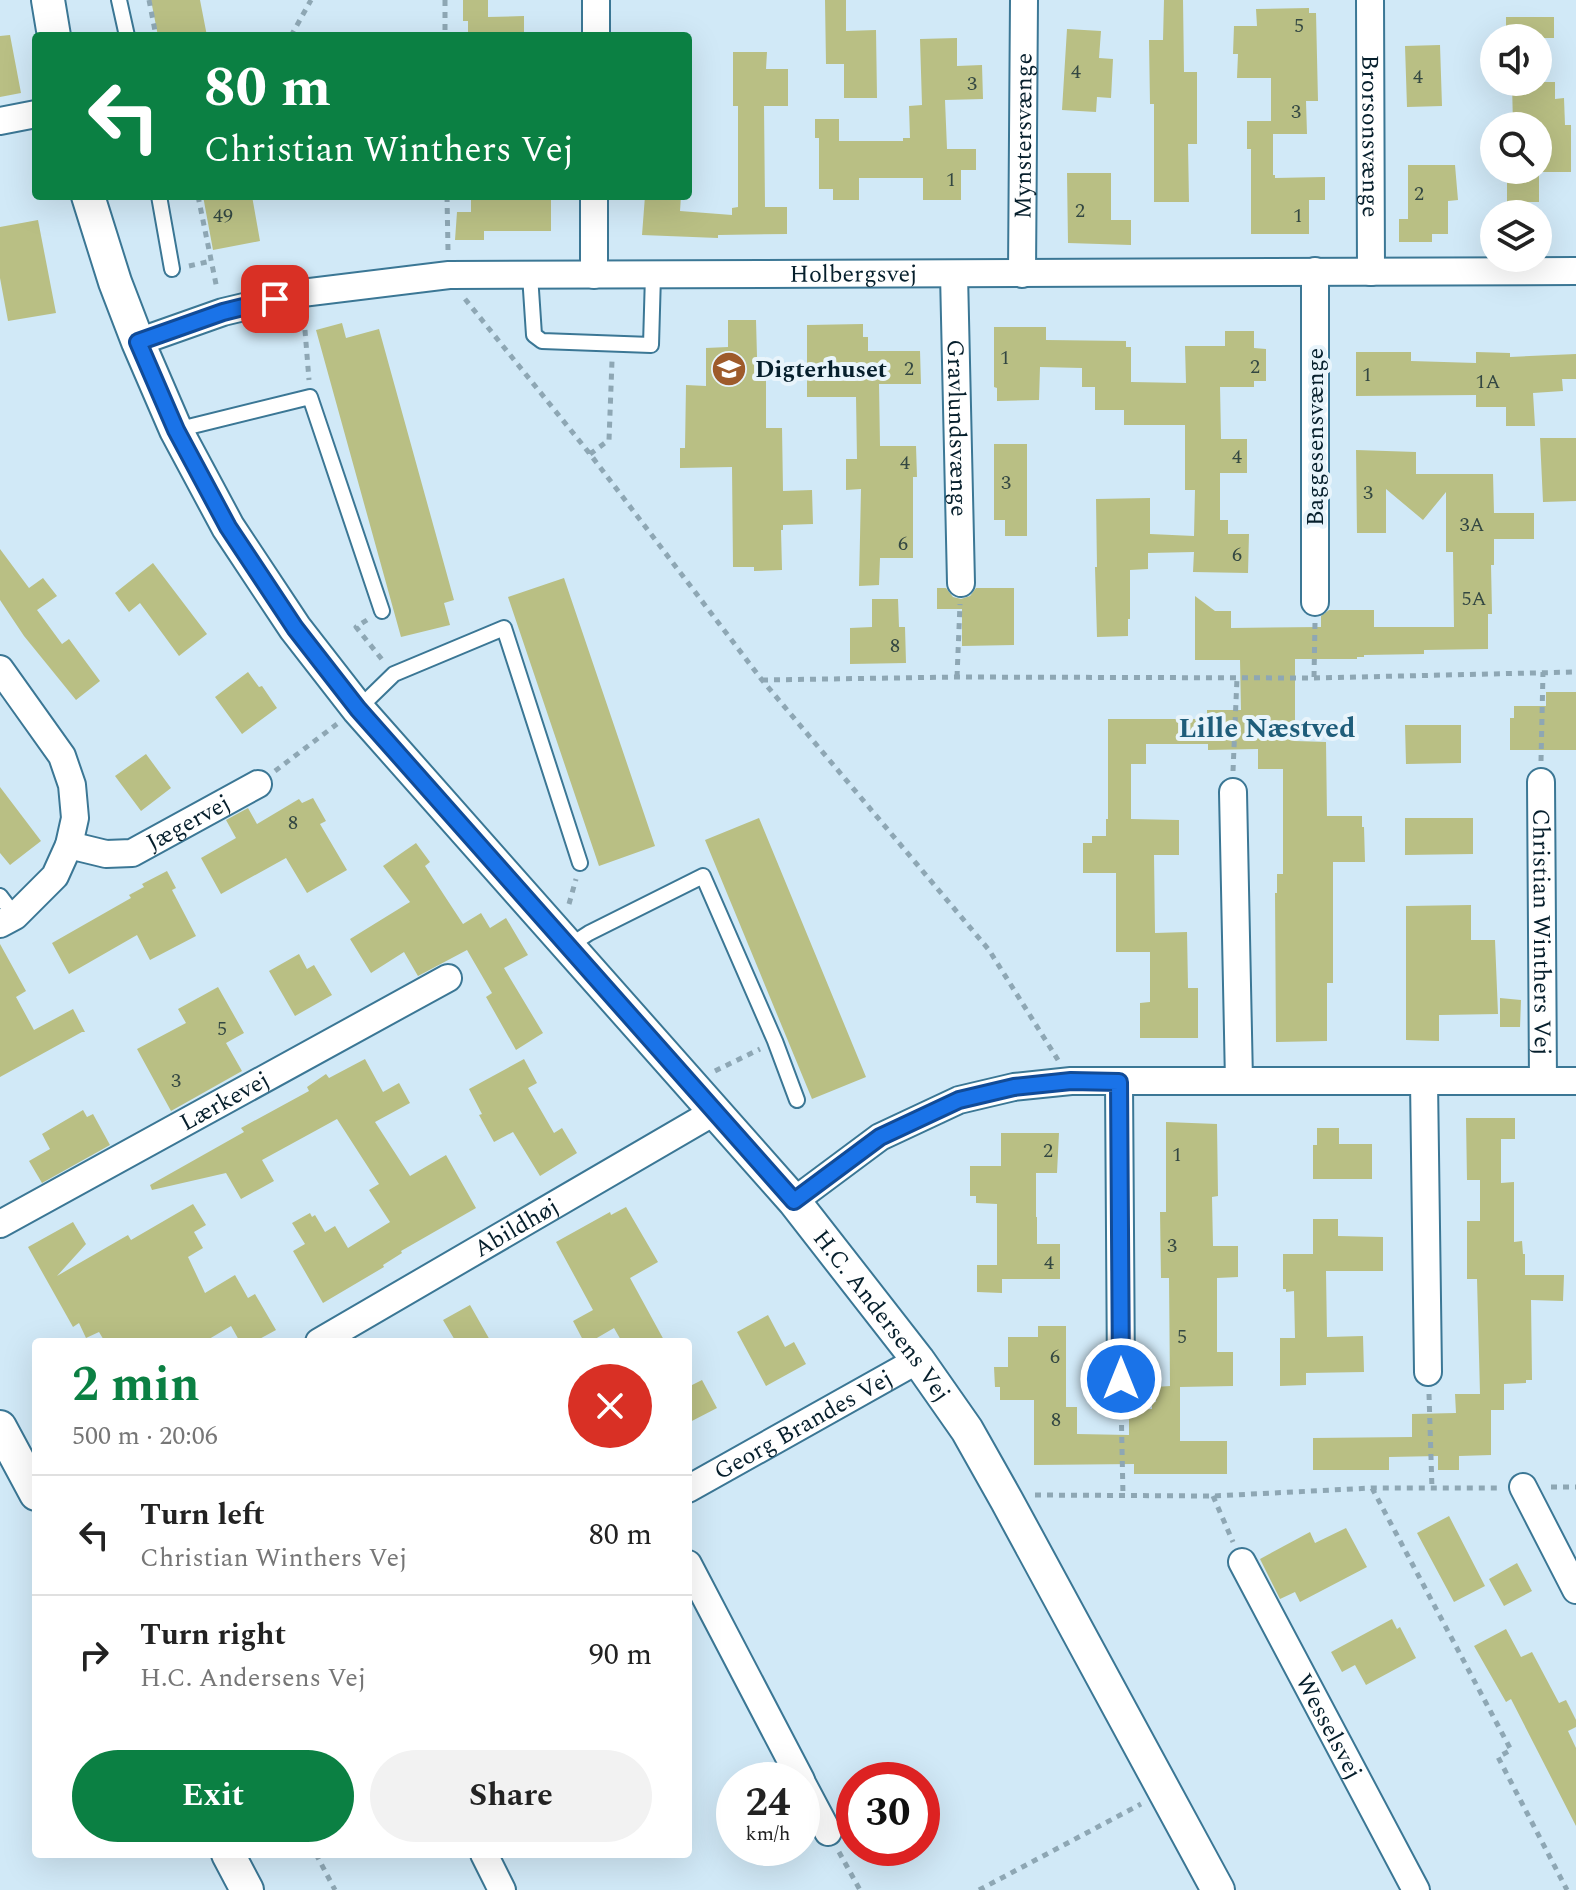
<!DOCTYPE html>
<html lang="en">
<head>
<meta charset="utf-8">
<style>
  :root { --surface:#fff; --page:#f2f2f2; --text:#222; --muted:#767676; --line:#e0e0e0; --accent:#0b8043 }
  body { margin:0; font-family:Spectral,serif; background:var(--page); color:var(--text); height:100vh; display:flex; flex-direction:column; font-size:30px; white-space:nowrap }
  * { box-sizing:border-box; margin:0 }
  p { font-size:26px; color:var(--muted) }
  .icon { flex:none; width:44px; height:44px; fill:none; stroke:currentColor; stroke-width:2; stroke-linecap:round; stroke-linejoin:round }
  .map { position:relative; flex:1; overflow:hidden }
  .sheet { position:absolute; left:32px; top:1338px; width:660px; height:520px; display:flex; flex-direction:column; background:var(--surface); border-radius:8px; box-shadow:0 8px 32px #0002 }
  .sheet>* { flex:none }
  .banner { position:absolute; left:32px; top:32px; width:660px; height:168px; border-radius:8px; box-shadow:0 8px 32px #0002; background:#0b8043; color:#fff; overflow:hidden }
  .tools { position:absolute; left:1480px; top:24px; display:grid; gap:16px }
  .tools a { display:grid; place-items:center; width:72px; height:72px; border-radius:50%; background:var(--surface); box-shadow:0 8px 32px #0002; font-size:40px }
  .speed { position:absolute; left:716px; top:1762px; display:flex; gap:16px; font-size:40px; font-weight:700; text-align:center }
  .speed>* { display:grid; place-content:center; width:104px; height:104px; border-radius:50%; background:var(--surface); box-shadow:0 8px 32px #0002; line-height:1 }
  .speed small { font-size:20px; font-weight:400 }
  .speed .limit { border:12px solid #d22; background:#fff; color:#111 }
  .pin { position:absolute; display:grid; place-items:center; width:68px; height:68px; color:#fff; margin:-34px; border-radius:16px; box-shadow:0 4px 12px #0006 }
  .me { position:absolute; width:88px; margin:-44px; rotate:0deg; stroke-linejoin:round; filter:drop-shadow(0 0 6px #0008) }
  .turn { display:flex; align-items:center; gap:28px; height:168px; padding:0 40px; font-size:36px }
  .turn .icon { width:104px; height:104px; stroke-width:2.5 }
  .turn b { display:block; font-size:56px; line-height:68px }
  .round { display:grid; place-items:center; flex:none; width:84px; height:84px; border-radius:42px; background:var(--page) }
  .summary { display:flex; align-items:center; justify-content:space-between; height:136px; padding:0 40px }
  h1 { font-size:48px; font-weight:700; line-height:60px; color:var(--accent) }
  .button { display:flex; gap:16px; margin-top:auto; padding:16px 40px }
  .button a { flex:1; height:92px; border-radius:48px; background:var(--accent); color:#fff; font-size:32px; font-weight:700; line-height:92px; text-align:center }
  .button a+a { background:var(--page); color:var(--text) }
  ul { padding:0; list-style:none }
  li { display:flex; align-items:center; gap:24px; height:120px; padding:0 40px; border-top:2px solid var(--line) }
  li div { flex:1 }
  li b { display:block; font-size:30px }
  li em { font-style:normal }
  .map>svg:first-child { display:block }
  .building { fill:#b9bf84 }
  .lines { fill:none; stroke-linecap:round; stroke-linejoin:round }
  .service-casing { stroke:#3b7795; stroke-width:18 }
  .minor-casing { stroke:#3b7795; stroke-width:30 }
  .tertiary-casing { stroke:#3b7795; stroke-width:36 }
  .path { stroke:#8ea7b4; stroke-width:5; stroke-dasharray:6 6; stroke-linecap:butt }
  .service { stroke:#fff; stroke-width:14 }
  .minor { stroke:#fff; stroke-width:26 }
  .tertiary { stroke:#fff; stroke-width:32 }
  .route-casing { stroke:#114b97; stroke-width:20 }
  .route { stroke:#1a73e8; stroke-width:14 }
  .labels { text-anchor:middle; stroke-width:8; stroke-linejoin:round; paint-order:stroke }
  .number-label { font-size:20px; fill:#334742 }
  .street-label { font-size:24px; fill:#061f2c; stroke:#e8f4fb }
  .poi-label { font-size:24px; font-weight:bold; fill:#061f2c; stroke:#e8f4fb; text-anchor:start }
  .quarter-label { font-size:28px; font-weight:bold; fill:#1f5d7a; stroke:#e8f4fb }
</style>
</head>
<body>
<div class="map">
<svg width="1576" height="1890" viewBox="0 0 1576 1890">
  <rect width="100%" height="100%" fill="#d1e9f7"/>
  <path class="building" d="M151,0h49l7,36h-49z
    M463,0h25v17l36,-1v20h-56v-15h-5z
    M825,0h21v31l30,-1 1,68h-33v-34h-18z
    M1164,0h19l1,72h13v72h-9l1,58h-35v-98h-4l-1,-64h14z
    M1309,8v5h7l2,88h-12l1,33h-34v41h2v3l50,-1v23h-16v34h-58v-85h-4v-28h24v-43h-34l1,-24h-5l1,-28h23l-1,-17z
    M1506,17h48v21h-48z
    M1067,29l34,2 -2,27 14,1 -2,39 -14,-1 -1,15 -34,-2z
    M10,35l11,58 -21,4v-61z
    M957,38v28l25,-1 1,34 -38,1 2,49h29v21h-15v30h-38v-22h-64v22h-26v-11h-14v-51h-4v-19h24v22h64v-3h7l-1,-32 13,-1 -2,-66z
    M1440,45l2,61 -35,1 -2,-61z
    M733,52h34l-1,17h22v37h-24l1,101h22v27l-69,1v3l-76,-3 3,-39h36l-1,15 52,4v-7l6,-1v-101h-5z
    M1512,82h43v17l9,-1 1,27h6v47h-32v30h-32v-32h31v-44h-25z
    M1408,165h47l3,35 -10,1v33h-16v8h-33v-23h9z
    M1067,173h44v47h20v25l-63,-2z
    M203,196h49l8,45 -47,9z
    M500,196h51v35h-67v9h-29l2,-28h14v-14h29z
    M38,220l18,93 -48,8 -8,-43v-51z
    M728,320h28l1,37h9v71h16l1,63 29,-1 1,34 -30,1v5h-2l1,40 -28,1v-4h-21l-1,-100 -52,1v-20h5l1,-63 20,1v-38l22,-1z
    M342,323l4,15 33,-9 75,271 -10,3 6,22 -49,12 -85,-307z
    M863,324v13h5v14h52l1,33h-42l1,62h36l1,31h-4v81h-33l-1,27 -20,1 2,-97 -15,1v-31h11l-1,-62h-49v-72z
    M994,327h52v13l80,1v6h5v35l55,1 -1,-37h40v-15h29v17l12,1v32h-12v6h-34l1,52h26v34h-27v47h8v14h21l-1,39 -55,-1 1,-20 -46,1v16l-18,1v49h-2v17l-31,1 -2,-70h2l-1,-68 54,-1v36l44,2 1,-46h-10v-65h-61v-15h-29v-23h-13v-19l-42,-1 -1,33 -42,1v-13l-3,-1z
    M1356,352h55v9l65,2v-11l34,1v4l66,-3v25h-14l1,12 -30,2 2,33h-29v-19h-30v-12l-120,1z
    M1540,438h36v63l-33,1z
    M994,444h33v92h-22v-16h-11z
    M1356,450l60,2v22h77l1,39h40v26h-40v26h-3l1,49h-4v35l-64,1v4l-60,1v2h-7v2h-62v82l31,1 1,74h35v11h2l1,35h-32v121h-6v58l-51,1 -1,-149h2v-19h6v-105h-25v-20l-50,1v-6h-62v20h-15v55l48,1v35h-25l1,78 32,-1 1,56h10v50h-58v-35l10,-1v-50h-34v-79h-33v-30h9v-7h14v-17h2v-100h99v-9h34l-1,-50h-45v-64l20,15h16v17l90,-1v-11l8,-6h45v17h80l-1,-75h-7v-60l-23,28 -37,-31v44h-29z
    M0,549l29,39 14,-10 14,18 -20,14 25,34 7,-5 31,42 -24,19 -52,-64 -24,-36z
    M153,563l54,71 -28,22 -39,-53 -11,9 -14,-19z
    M564,578l91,268 -56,20 -91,-269z
    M937,588h9l7,9 8,2 9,-3 6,-8h38v57l-52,1v-37h-25z
    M872,599h26l1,28h6l1,36 -56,1v-36l22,-1z
    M248,672l11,15 3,-1 15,22 -35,26 -27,-37z
    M1546,692h30v58h-66v-32h4v-12h32z
    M1405,725h56v38l-55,1z
    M146,754l25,34 -30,23 -26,-35z
    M0,787l41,54 -31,24 -10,-12z
    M313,798l13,23 -6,3 27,46 -40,23 -21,-35 -65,36 -20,-36 35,-20 -10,-18 22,-12 9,16 42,-25 3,4z
    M759,818l107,259 -54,22 -107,-259z
    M1405,818h68v36l-68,1z
    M416,843l14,19 -5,4 38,58 18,-11 9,15 16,-10 22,37 -24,13 39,65 -27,17 -30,-53 6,-4 -25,-43 -49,26 -14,-24 -33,21 -21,-34 60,-37 -27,-36z
    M167,871l9,17 -4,2 24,46 -46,24 -13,-25 -68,39 -17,-31 79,-45 -2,-3 15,-8 -2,-3z
    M1471,905v35h24l3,74 -59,1v26l-33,-1v-134z
    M0,944l26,47 -10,6 18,33 39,-21 12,23h-3l-82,45z
    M299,954l8,15 7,-4 18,30 -37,21 -26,-45z
    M218,987l26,46 -18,10 16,28 -71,40 -34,-62 49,-26 -8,-14z
    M1500,998l21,2 -1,27h-20z
    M365,1059l18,33 16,-9 11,20 -35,19 35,54 36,-21 30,53 -75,43 1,2 -19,12 1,2 -61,36 -30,-52 12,-7 -13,-21 18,-10 2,4 3,-2 10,17 10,-6 13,22 42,-26 -21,-32 10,-6 -42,-65 -75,41 12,21 -33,18 -15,-26 -74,17 -2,-5 94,-53 -3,-4 68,-37 -2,-4 19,-13 3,4z
    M524,1059l13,24 -9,5 26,45 8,-5 15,25 -37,23 -27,-44 -19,10 -15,-27 3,-1 -13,-25z
    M83,1110l4,7 6,-3 17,31 -68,38 -13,-22 21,-12 -8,-15z
    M1466,1118h49v21h-14v44l13,-1v60l8,-1 1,13h2v21h39l-1,26 -32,-1 1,80h-6v3l-22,1v26h-13v45l-32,1v14h-21v-14l-49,1v13h-76v-32l99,-1v-23l44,-1 -1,-19h25l-3,-115h-10v-58h13v-41h-13z
    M1166,1122l51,2 1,72 -6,1 1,49h25v31l-21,1v74h16v34l-53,1v54h47v33h-93v-10l-100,1v-65h-34v-13h-5l-1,-20h14v-30h30v-11h28v81h11v27l52,1v-25l23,-1v-7h4l-1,-15 15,-1 -1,-108h-8l-1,-66h6z
    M1317,1128h22v16h33v35h-59v-34h4z
    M1001,1133h58l-2,40h-21v44h1v27h23v35h-58v14l-25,-1v-27h20v-61l-21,-1v-7h-6v-30h31z
    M193,1204l13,21 -12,7 9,16 -15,9 17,36 30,-18 13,23 7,-4 21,36 -22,12h-14l-9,-16 -27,16h-99l-6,-10 -13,6 -7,-15 -6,4 -45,-80 45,-25 13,22 -29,32 71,-41 3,5z
    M626,1207l32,55 -28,16 35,64h-43l-8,-14 -24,14h-6l-11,-21 20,-11 -37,-68 54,-30 1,3z
    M1313,1219h25v17l45,1v34h-57l1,66 36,-1 1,36 -58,1v12l-26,1v-48h15l-1,-47 -8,1v-3h-3v-35h30z
    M470,1305l21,37h-35l-13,-22z
    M768,1315l17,32 9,-5 12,22 -40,22 -29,-54z
    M702,1380l15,28 -29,15v-36z
    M1449,1516l36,70 -31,16 -37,-69z
    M1346,1528l21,39 -67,35 -5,-10 -15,7 -20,-40 50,-27 5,11z
    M1517,1563l15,28 -28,15 -15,-27z
    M1392,1619l5,10 3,-2 16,31 -50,27 -11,-20 -13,7 -11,-20z
    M1506,1629l15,28 11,-5 27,51 7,-3 10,20v7l-8,4 8,17v78l-65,-127 -5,3 -32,-56z"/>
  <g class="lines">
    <g class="service-casing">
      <path id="service" d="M119,0l8,36
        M159,196l13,73
        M530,275l4,60 8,6 109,4 2,-70
        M176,430l134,-33 72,214
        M358,709l36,-35 110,-46 76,235
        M0,896l15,20
        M569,946l20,-13 114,-57 72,165 22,59"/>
    </g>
    <g class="minor-casing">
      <g id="minor">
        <path id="s1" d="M1370,0l1,272"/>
        <path d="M596,36v-35"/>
        <path d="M0,121l36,-7"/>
        <path id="s2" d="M954,274l7,309"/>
        <path id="s3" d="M1022,274l2,-274"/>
        <path d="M594,275v-79"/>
        <path id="s4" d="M138,342l85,-30 79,-19 147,-18 1127,-4"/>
        <path d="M1315,602v-331"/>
        <path d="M0,669l62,87 10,29 3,33 -6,27 -14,31 -40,40 -15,8"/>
        <path id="s5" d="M1541,782l2,299"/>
        <path d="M1233,792l6,289"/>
        <path id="s6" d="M69,845l37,9 26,-1 126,-69"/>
        <path d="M1424,1081l4,291"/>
        <path d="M1119,1082l2,297"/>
        <path d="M794,1201l86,-64 79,-37 55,-13 57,-6h505"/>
        <path id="s7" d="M0,1224l448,-246"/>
        <path id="s8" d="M319,1342l395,-230"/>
        <path d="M1523,1487l53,103"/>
        <path id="s9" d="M688,1489l230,-129"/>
        <path id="s10" d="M1242,1562l174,328"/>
        <path d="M688,1564l113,216"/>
        <path d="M802,1783l26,49"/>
        <path d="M484,1854l18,36"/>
      </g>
    </g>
    <g class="tertiary-casing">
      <g id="tertiary">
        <path d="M48,0l6,36"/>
        <path id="s11" d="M88,196l27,86 23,60 38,88 52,97 67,101 63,81 436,492 124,159 49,70 40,71 211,389"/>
        <path d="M0,1427l36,67"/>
        <path d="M228,1854l19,36"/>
      </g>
    </g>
    <path class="path" d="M149,0l7,36
      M445,0v36
      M291,36l20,-36
      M198,196l19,93
      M447,196l1,54
      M189,266l22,-5
      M465,299l125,155 172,226 227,270 69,110
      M304,318l5,62
      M590,454l19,-14 3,-79
      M367,620l-11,7 28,35
      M957,677l3,-73
      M1314,677l1,-54
      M762,680l195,-3 357,1 262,-6
      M1541,761l2,-89
      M275,771l62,-47
      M1233,771l4,-93
      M569,904l7,-25
      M715,1071l45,-22
      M1429,1394l3,95
      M1121,1401l2,95
      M1551,1487h25
      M1372,1488l139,262 -13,7 69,133
      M1035,1495l178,1 159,-8h129
      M1213,1496l20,46
      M839,1852l21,38
      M316,1854l19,36
      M979,1890l162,-86"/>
    <use href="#service" class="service"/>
    <use href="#minor" class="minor"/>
    <use href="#tertiary" class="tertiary"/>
  </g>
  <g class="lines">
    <g class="route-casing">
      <path id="route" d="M275,299l-52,13 -85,30 38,88 52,97 67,101 63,81 436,492 86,-64 79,-37 55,-13 57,-6 48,1 2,297"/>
    </g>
    <use href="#route" class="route"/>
  </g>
  <defs>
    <g id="school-disc" transform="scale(1.8)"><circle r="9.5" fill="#9e5b2b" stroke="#e8f4fb"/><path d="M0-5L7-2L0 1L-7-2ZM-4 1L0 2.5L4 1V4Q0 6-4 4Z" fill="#fff"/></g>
  </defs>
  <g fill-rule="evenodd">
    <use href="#school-disc" x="729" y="369"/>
  </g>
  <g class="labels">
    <g class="number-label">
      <text x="1299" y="32">5</text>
      <text x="1076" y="78">4</text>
      <text x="1418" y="83">4</text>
      <text x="972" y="90">3</text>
      <text x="1296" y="118">3</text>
      <text x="951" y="186">1</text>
      <text x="1419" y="200">2</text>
      <text x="1080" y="217">2</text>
      <text x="223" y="222">49</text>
      <text x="1298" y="222">1</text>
      <text x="1005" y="364">1</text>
      <text x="1255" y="373">2</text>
      <text x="909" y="375">2</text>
      <text x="1367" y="381">1</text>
      <text x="1488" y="388">1A</text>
      <text x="1237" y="463">4</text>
      <text x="905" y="469">4</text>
      <text x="1006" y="489">3</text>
      <text x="1368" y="499">3</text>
      <text x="1472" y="531">3A</text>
      <text x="903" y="550">6</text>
      <text x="1237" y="561">6</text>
      <text x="1474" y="605">5A</text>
      <text x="895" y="652">8</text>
      <text x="293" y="829">8</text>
      <text x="222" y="1035">5</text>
      <text x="176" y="1087">3</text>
      <text x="1048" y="1157">2</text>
      <text x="1177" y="1161">1</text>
      <text x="1172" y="1252">3</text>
      <text x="1049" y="1269">4</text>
      <text x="1182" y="1343">5</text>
      <text x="1055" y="1363">6</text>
      <text x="1056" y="1426">8</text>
    </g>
    <g class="street-label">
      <text dy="8" stroke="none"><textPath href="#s1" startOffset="136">Brorsonsvænge</textPath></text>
      <text dy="8" stroke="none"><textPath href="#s3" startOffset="138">Mynstersvænge</textPath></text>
      <text dy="8" stroke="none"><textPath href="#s4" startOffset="724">Holbergsvej</textPath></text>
      <text dy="8" stroke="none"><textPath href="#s2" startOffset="154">Gravlundsvænge</textPath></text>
      <text transform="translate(1315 437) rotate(-90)" y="8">Baggesensvænge</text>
      <text dy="8" stroke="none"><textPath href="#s6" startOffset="128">Jægervej</textPath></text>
      <text dy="8" stroke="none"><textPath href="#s5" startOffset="150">Christian Winthers Vej</textPath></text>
      <text dy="8" stroke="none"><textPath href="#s7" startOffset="256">Lærkevej</textPath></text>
      <text dy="8" stroke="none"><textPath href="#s8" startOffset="228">Abildhøj</textPath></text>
      <text dy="8" stroke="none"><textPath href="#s11" startOffset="1386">H.C. Andersens Vej</textPath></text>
      <text dy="8" stroke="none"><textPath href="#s9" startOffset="132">Georg Brandes Vej</textPath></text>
      <text dy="8" stroke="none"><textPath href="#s10" startOffset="186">Wesselsvej</textPath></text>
    </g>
    <g class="poi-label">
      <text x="755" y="377">Digterhuset</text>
    </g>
    <g class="quarter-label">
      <text x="1267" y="737">Lille Næstved</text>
    </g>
  </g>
</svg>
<div class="tools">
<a><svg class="icon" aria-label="sound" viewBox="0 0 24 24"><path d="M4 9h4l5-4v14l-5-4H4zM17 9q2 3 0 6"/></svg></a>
<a><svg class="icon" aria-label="search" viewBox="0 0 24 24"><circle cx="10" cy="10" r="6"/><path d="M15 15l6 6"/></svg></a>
<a><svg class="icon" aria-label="layers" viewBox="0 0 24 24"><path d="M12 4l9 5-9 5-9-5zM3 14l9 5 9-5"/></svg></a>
</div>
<div class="speed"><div>24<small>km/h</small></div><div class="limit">30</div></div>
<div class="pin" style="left:275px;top:299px;background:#d93025"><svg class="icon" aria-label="arrive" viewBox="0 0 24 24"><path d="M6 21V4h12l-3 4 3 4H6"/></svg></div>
<svg class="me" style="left:1121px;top:1379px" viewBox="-20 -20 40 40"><circle r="17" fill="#1a73e8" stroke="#fff" stroke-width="3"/><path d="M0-11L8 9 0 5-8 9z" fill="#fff"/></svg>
<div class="banner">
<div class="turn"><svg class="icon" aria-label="left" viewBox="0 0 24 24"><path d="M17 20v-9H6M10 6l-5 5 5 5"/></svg><div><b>80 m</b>Christian Winthers Vej</div></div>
</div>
<section class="sheet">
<div class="summary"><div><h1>2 min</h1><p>500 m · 20:06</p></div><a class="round" style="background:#d93025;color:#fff"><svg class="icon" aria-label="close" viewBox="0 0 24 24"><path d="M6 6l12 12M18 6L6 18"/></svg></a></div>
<ul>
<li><svg class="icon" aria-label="left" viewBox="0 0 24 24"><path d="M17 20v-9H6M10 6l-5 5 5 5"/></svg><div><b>Turn left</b><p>Christian Winthers Vej</p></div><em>80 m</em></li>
<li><svg class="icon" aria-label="right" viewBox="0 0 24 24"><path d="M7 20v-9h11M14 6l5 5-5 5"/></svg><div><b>Turn right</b><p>H.C. Andersens Vej</p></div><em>90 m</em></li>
</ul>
<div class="button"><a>Exit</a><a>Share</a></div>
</section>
</div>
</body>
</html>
